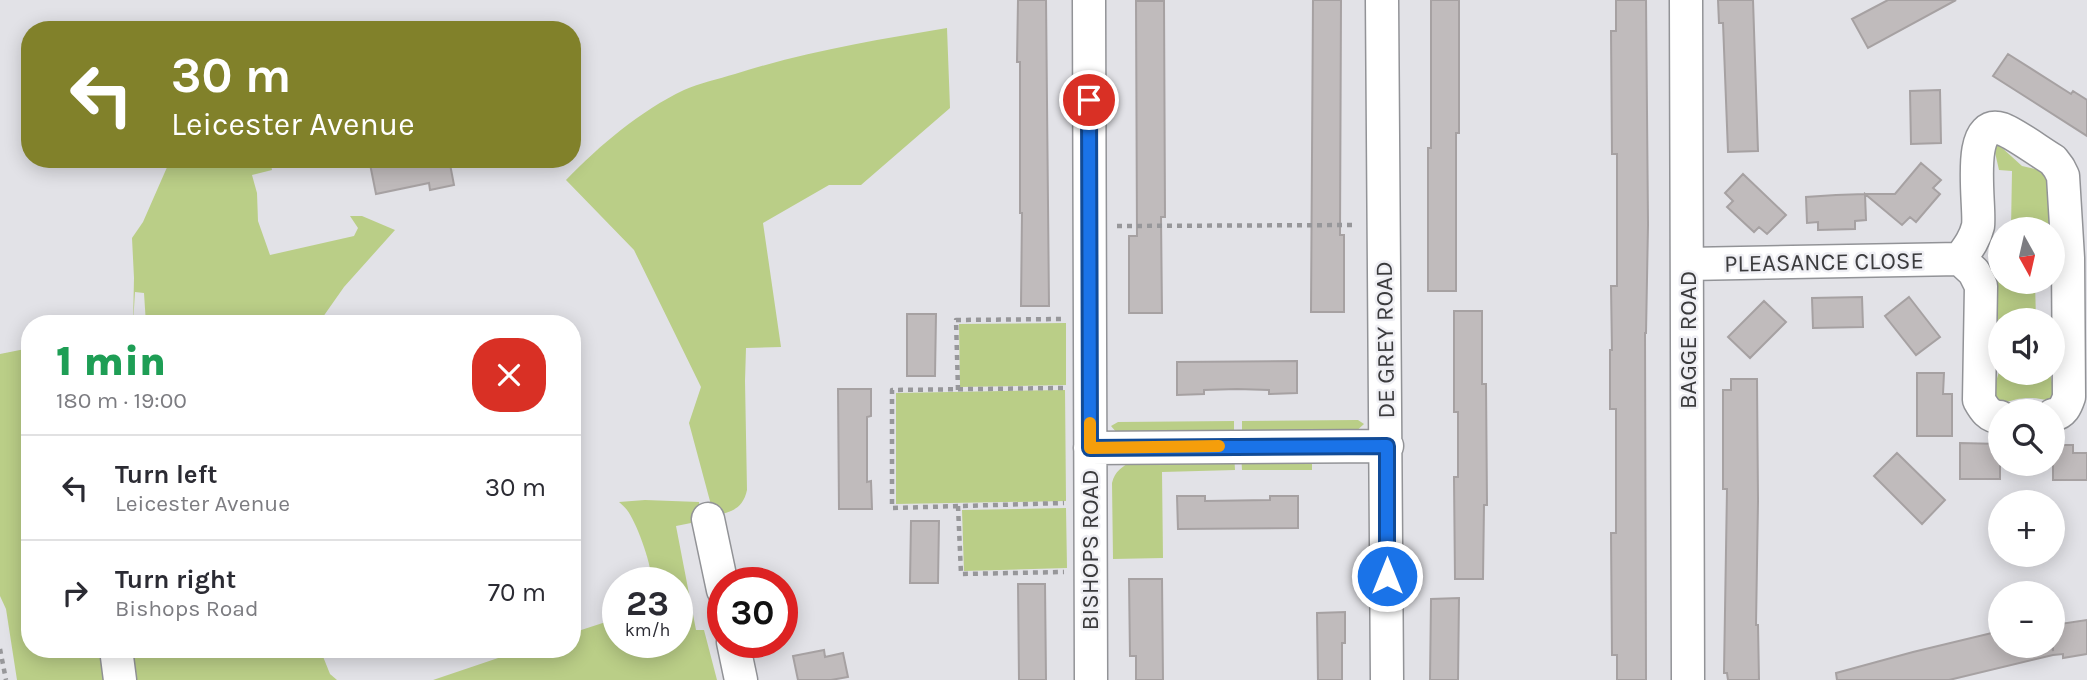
<!DOCTYPE html>
<html lang="en">
<head>
<meta charset="utf-8">
<style>
  :root { --surface:#fff; --page:#f7f7f7; --text:#2b2b33; --muted:#7c7c81; --line:#e1e1e2 }
  body { margin:0; font-family:Karla,sans-serif; background:var(--page); color:var(--text); height:100vh; display:flex; flex-direction:column; font-size:26px; white-space:nowrap }
  * { box-sizing:border-box; margin:0 }
  p { font-size:23px; color:var(--muted) }
  .icon { flex:none; width:38px; height:38px; fill:none; stroke:currentColor; stroke-width:2; stroke-linecap:round; stroke-linejoin:round }
  .map { position:relative; flex:1; overflow:hidden }
  .panel { position:absolute; left:21px; top:315px; width:560px; height:343px; display:flex; flex-direction:column; background:var(--surface); border-radius:28px; box-shadow:0 4px 18px #0003 }
  .panel>* { flex:none }
  .hud { position:absolute; left:21px; top:21px; width:560px; height:147px; border-radius:28px; box-shadow:0 4px 18px #0003; background:#81812a; color:#fff; overflow:hidden }
  .needle { width:46px; rotate:172deg }
  .tools { position:absolute; left:1988px; top:217px; display:grid; gap:14px }
  .tools a { display:grid; place-items:center; width:77px; height:77px; border-radius:50%; background:var(--surface); box-shadow:0 4px 18px #0003; font-size:35px }
  .speed { position:absolute; left:602px; top:567px; display:flex; gap:14px; font-size:35px; font-weight:700; text-align:center }
  .speed>* { display:grid; place-content:center; width:91px; height:91px; border-radius:50%; background:var(--surface); box-shadow:0 4px 18px #0003; line-height:1 }
  .speed small { font-size:18px; font-weight:400 }
  .speed .limit { border:10px solid #d22; background:#fff; color:#111 }
  .pin { position:absolute; display:grid; place-items:center; width:60px; height:60px; color:#fff; margin:-30px; border:4px solid #fff; border-radius:50%; box-shadow:0 2px 7px #0007 }
  .me { position:absolute; width:77px; margin:-38px; rotate:0deg; stroke-linejoin:round; filter:drop-shadow(0 0 5px #0008) }
  .turn { display:flex; align-items:center; gap:24px; height:147px; padding:0 35px; font-size:32px }
  .turn .icon { width:91px; height:91px; stroke-width:2.5 }
  .turn b { display:block; font-size:49px; line-height:60px }
  .round { display:grid; place-items:center; flex:none; width:74px; height:74px; border-radius:28px; background:var(--page) }
  .overview { display:flex; align-items:center; justify-content:space-between; height:119px; padding:0 35px }
  h1 { font-size:42px; font-weight:800; line-height:52px; color:#1e9e55 }
  ul { padding:0; list-style:none }
  li { display:flex; align-items:center; gap:21px; height:105px; padding:0 35px; border-top:2px solid var(--line) }
  li div { flex:1 }
  li b { display:block; font-size:26px }
  li em { font-style:normal }
  .map>svg:first-child { display:block }
  .green { fill:#bace87 }
  .building { fill:#c0bbbc; stroke:#a6a1a2; stroke-width:2 }
  .lines { fill:none; stroke-linecap:round; stroke-linejoin:round }
  .street-casing { stroke:#929397; stroke-width:35 }
  .path { stroke:#97979a; stroke-width:4.5; stroke-dasharray:5 5; stroke-linecap:butt }
  .street { stroke:#fff; stroke-width:32 }
  .route-casing { stroke:#114b97; stroke-width:18 }
  .route { stroke:#1a73e8; stroke-width:12 }
  .slow { stroke:#f59e0b; stroke-width:12 }
  .labels { text-anchor:middle; stroke-width:5; stroke-linejoin:round; paint-order:stroke }
  .street-label { font-size:24px; fill:#3b3b3d; stroke:#efeff4 }
</style>
</head>
<body>
<div class="map">
<svg width="2087" height="680" viewBox="0 0 2087 680">
  <rect width="100%" height="100%" fill="#e2e2e7"/>
  <path class="green" d="M947,28l3,80 -89,77h-32l-66,38 18,124 -35,1 -1,33 2,109c-4,19 -16,22 -33,26l-25,-93 12,-36 -67,-137 -68,-70c34,-35 74,-69 118,-90 16,-7 34,-11 51,-16 69,-22 140,-34 212,-46z
    M1996,146h4l22,20 26,6 1,57h-38l1,-58 -13,-1 -5,-22z
    M194,159h76l2,11 -20,5 5,18 1,28 12,34 84,-19 4,-8 -8,-12h12l33,14 -51,57 -26,37h-172l-2,-31 -9,-1 -2,32 1,-46 -2,-40 11,-16 25,-57z
    M1991,263h9v19h35l1,38h-36v53h50l5,24 -5,4c-19,-5 -31,-4 -49,3l-9,-10 7,-22 -2,-99z
    M1066,323v62l-106,2 -1,-63z
    M30,348v301h82l3,31h-98l-11,-71 -6,-13v-242z
    M1065,390l1,111 -170,3v-111z
    M1358,420l6,4 -11,10 -111,5v-18z
    M1234,421v18l-117,-6 -6,-7 7,-4z
    M1312,450v20h-70l-1,-18z
    M1234,452l1,18 -73,2 1,86 -50,1 -1,-76c3,-12 10,-16 20,-22z
    M645,500l54,2 2,19 -25,5 20,104h8l13,50h-284l92,-31h47v-16l46,-15v24h59v-59h-26c3,-14 -15,-62 -24,-73 -2,-3 -5,-5 -8,-8z
    M1066,508l1,60 -103,3 -2,-61z
    M121,649h199l10,25 7,6h-210z"/>
  <path class="building" d="M1018,0h28l3,306h-28l1,-93h-2v-151h-3z
    M1313,0h28l-1,235h4v77h-33z
    M1431,0h28v133h-3v158h-28v-143h3z
    M1616,0h30l2,225 -2,108h-1l1,347h-29v-25h-5l-1,-122h5v-124h-6v-59h2l-1,-64h6v-132h-5l-1,-123h5z
    M1718,0h35l5,151 -30,1 -5,-129h-4z
    M1888,0h68l-88,48 -16,-29z
    M1136,1h28l1,216h-4l1,96h-33v-77h8z
    M2008,54l63,40 2,-3 14,9v36l-94,-60z
    M1940,90l1,53 -30,1 -1,-53z
    M369,159h80l5,26 -24,5 -1,-7 -53,11z
    M1921,163l20,17 -8,8 7,6 -24,28 -6,-5 -8,8 -37,-31 1,26 -11,1v8l-37,1v-8l-11,1 -1,-26 30,-2 29,-1h30z
    M1743,174l43,41 -19,19 -8,-7 -5,5 -27,-25 6,-6 -8,-8z
    M1862,297l1,30 -50,1 -1,-30z
    M1909,297l31,40 -24,18 -31,-39z
    M1764,301l22,21 -36,36 -22,-21z
    M1454,311h28v73h4l1,121h-3l-1,74h-28l-1,-102h4v-65h-4z
    M907,314h29l-1,62h-28z
    M1297,361v32l-28,1v-4l-32,-1 -33,1v4l-27,1v-33z
    M1917,373h27l-1,21h9v42h-35z
    M1731,379h26l1,122 -2,124h2l1,55h-31l-1,-7h-3l3,-184h-4v-99h8z
    M838,389h33v27l-4,1v65l4,-1 1,28h-33z
    M1960,443l40,1v35h-40z
    M2053,445h20v8h14v27h-34z
    M1897,453l48,47 -23,24 -48,-48z
    M1177,496h28v5l65,-1v-4h28v32l-120,1z
    M911,521h28l-1,62h-28z
    M1129,579h33l1,101h-27v-24h-6z
    M1018,584h27l1,96h-27z
    M1459,598l-1,82h-28l1,-81z
    M1345,612v31h-3v37h-24l-1,-67z
    M2087,620v34l-24,4v-4l-10,1 -104,25h-112l-1,-7 77,-21 87,-21v15h52l1,5v-26z
    M824,650l1,7 18,-4 5,24 -17,3h-33l-5,-24z"/>
  <g class="lines">
    <g class="street-casing">
      <path id="street" d="M1089,0l2,680
        M1382,0l5,680
        M1686,0l2,680
        M1960,259c8,-11 15,-20 18,-33 3,-19 -14,-109 24,-97 12,4 39,24 51,31l6,8 4,8 5,82 1,139c-3,9 -6,16 -16,18
        M1688,264l272,-5 14,13 7,14 -2,114c5,9 10,17 21,17
        M1090,448l297,-2
        M708,519l15,71
        M733,642l8,38
        M116,649l4,31"/>
    </g>
    <path class="path" d="M1117,226l240,-1
      M1063,388l-171,2v118l172,-5
      M958,390l-2,-70 107,-1
      M958,506l3,68 103,-2
      M0,649l6,31"/>
    <use href="#street" class="street"/>
  </g>
  <g class="lines">
    <g class="route-casing">
      <path id="route" d="M1089,100l1,348 297,-2v130"/>
    </g>
    <use href="#route" class="route"/>
    <path class="slow" d="M1090,423v25l129,-2"/>
  </g>
  <g class="labels">
    <g class="street-label">
      <text transform="translate(1824 262) rotate(-1)" y="8">PLEASANCE CLOSE</text>
      <text transform="translate(1385 340) rotate(-91)" y="8">DE GREY ROAD</text>
      <text transform="translate(1688 340) rotate(-90)" y="8">BAGGE ROAD</text>
      <text transform="translate(1090 550) rotate(-90)" y="8">BISHOPS ROAD</text>
    </g>
  </g>
</svg>
<div class="tools">
<a><svg class="needle" viewBox="-14 -14 28 28"><path d="M0-13l5 13h-10z" fill="#e53935"/><path d="M0 13l5-13h-10z" fill="#7c7c81"/></svg></a>
<a><svg class="icon" aria-label="sound" viewBox="0 0 24 24"><path d="M4 9h4l5-4v14l-5-4H4zM17 9q2 3 0 6"/></svg></a>
<a><svg class="icon" aria-label="search" viewBox="0 0 24 24"><circle cx="10" cy="10" r="6"/><path d="M15 15l6 6"/></svg></a>
<a>+</a>
<a>−</a>
</div>
<div class="speed"><div>23<small>km/h</small></div><div class="limit">30</div></div>
<div class="pin" style="left:1089px;top:100px;background:#d93025"><svg class="icon" aria-label="arrive" viewBox="0 0 24 24"><path d="M6 21V4h12l-3 4 3 4H6"/></svg></div>
<svg class="me" style="left:1387px;top:576px" viewBox="-20 -20 40 40"><circle r="17" fill="#1a73e8" stroke="#fff" stroke-width="3"/><path d="M0-11L8 9 0 5-8 9z" fill="#fff"/></svg>
<div class="hud">
<div class="turn"><svg class="icon" aria-label="left" viewBox="0 0 24 24"><path d="M17 20v-9H6M10 6l-5 5 5 5"/></svg><div><b>30 m</b>Leicester Avenue</div></div>
</div>
<section class="panel">
<div class="overview"><div><h1>1 min</h1><p>180 m · 19:00</p></div><a class="round" style="background:#d93025;color:#fff"><svg class="icon" aria-label="close" viewBox="0 0 24 24"><path d="M6 6l12 12M18 6L6 18"/></svg></a></div>
<ul>
<li><svg class="icon" aria-label="left" viewBox="0 0 24 24"><path d="M17 20v-9H6M10 6l-5 5 5 5"/></svg><div><b>Turn left</b><p>Leicester Avenue</p></div><em>30 m</em></li>
<li><svg class="icon" aria-label="right" viewBox="0 0 24 24"><path d="M7 20v-9h11M14 6l5 5-5 5"/></svg><div><b>Turn right</b><p>Bishops Road</p></div><em>70 m</em></li>
</ul>
</section>
</div>
</body>
</html>
